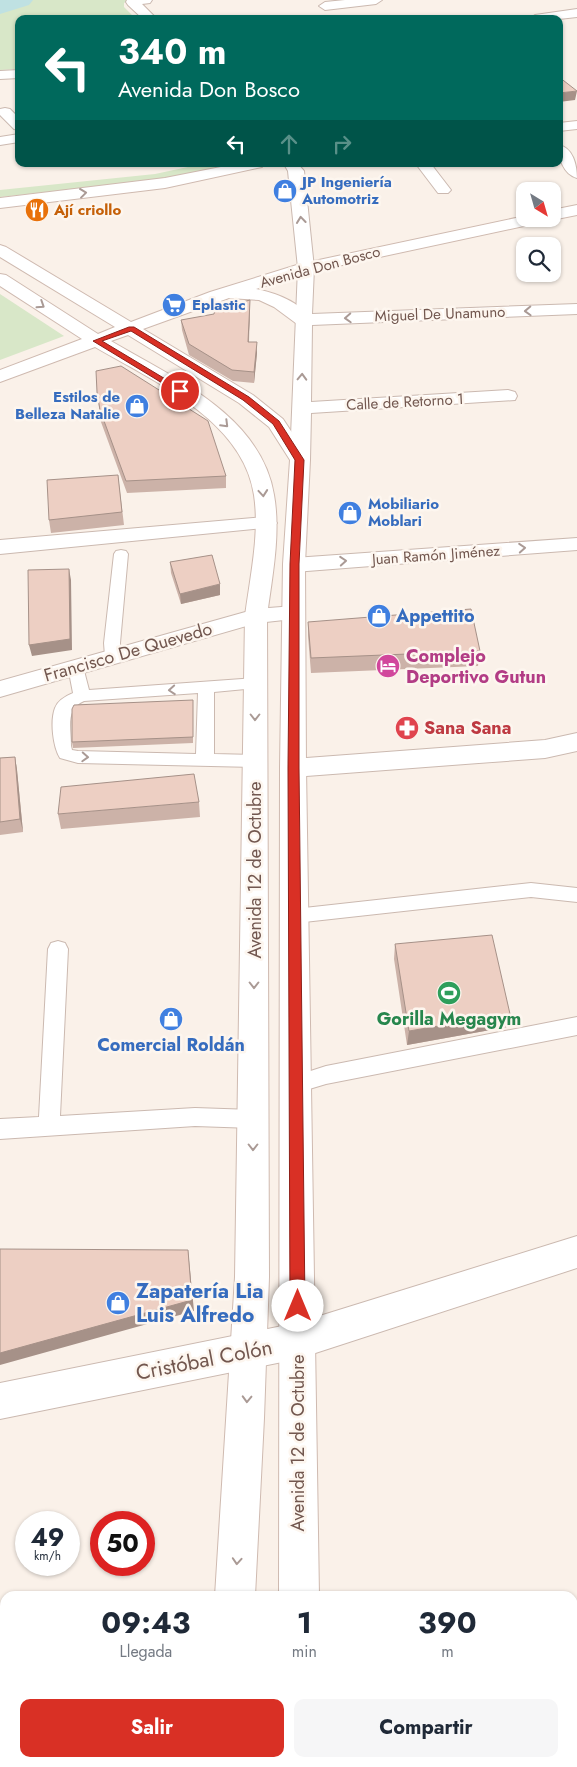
<!DOCTYPE html>
<html lang="es">
<head>
<meta charset="utf-8">
<style>
  :root { --surface:#fff; --page:#f6f6f7; --text:#1f2937; --muted:#747a83; --accent:#d93025 }
  body { margin:0; font-family:Jost,sans-serif; background:var(--page); color:var(--text); height:100vh; display:flex; flex-direction:column; font-size:19px; white-space:nowrap }
  * { box-sizing:border-box; margin:0 }
  p { font-size:16px; color:var(--muted) }
  .icon { flex:none; width:28px; height:28px; fill:none; stroke:currentColor; stroke-width:2; stroke-linecap:round; stroke-linejoin:round }
  .map { position:relative; flex:1; overflow:hidden }
  .sheet { position:absolute; left:0px; top:1591px; width:578px; height:176px; display:flex; flex-direction:column; background:var(--surface); border-radius:15px 15px 0 0; box-shadow:0 1px 4px #0004 }
  .sheet>* { flex:none }
  .guide { position:absolute; left:15px; top:15px; width:548px; height:152px; border-radius:10px; box-shadow:0 1px 4px #0004; background:#00695c; color:#fff; overflow:hidden }
  .needle { width:32px; rotate:143deg }
  .buttons { position:absolute; left:516px; top:182px; display:grid; gap:10px }
  .buttons a { display:grid; place-items:center; width:45px; height:45px; border-radius:10px; background:var(--surface); box-shadow:0 1px 4px #0004; font-size:25px }
  .speed { position:absolute; left:15px; top:1511px; display:flex; gap:10px; font-size:25px; font-weight:700; text-align:center }
  .speed>* { display:grid; place-content:center; width:65px; height:65px; border-radius:50%; background:var(--surface); box-shadow:0 1px 4px #0004; line-height:1 }
  .speed small { font-size:12px; font-weight:400 }
  .speed .limit { border:8px solid #d22; background:#fff; color:#111 }
  .pin { position:absolute; display:grid; place-items:center; width:42px; height:42px; color:#fff; margin:-21px; border:2px solid #fff; border-radius:50%; box-shadow:0 1px 5px #0007 }
  .me { position:absolute; width:55px; margin:-28px; rotate:0deg; stroke-linejoin:round; filter:drop-shadow(0 0 4px #0008) }
  .turn { display:flex; align-items:center; gap:18px; height:105px; padding:0 20px; font-size:22px }
  .turn .icon { width:65px; height:65px; stroke-width:2.5 }
  .turn b { display:block; font-size:35px; line-height:42px }
  .lanes { display:flex; align-items:center; height:48px; padding:0 20px; background:#0003; justify-content:center; gap:25px; direction:ltr }
  .lanes .off { opacity:.35 }
  .eta { display:flex; justify-content:space-evenly; align-items:center; height:85px; text-align:center }
  .eta b { font-size:30px; font-weight:700; line-height:35px }
  .cta { display:flex; gap:10px; margin-top:auto; padding:10px 20px }
  .cta a { flex:1; height:58px; border-radius:10px; background:var(--accent); color:#fff; font-size:20px; font-weight:700; line-height:58px; text-align:center }
  .cta a+a { background:var(--page); color:var(--text) }
  .map>svg:first-child { display:block }
  .green { fill:#d8e7c8 }
  .lines { fill:none; stroke-linecap:round; stroke-linejoin:round }
  .river { fill:#bfe1e2; fill-rule:evenodd }
  .service-casing { stroke:#cbb9b0; stroke-width:2 }
  .minor-casing { stroke:#cbb9b0; stroke-width:2 }
  .secondary-casing { stroke:#cfbab0; stroke-width:2 }
  .service { fill:#fff; fill-rule:evenodd }
  .minor { fill:#fff; fill-rule:evenodd }
  .secondary { fill:#fff; fill-rule:evenodd }
  .wall { fill:#ccb2a8 }
  .shaded-wall { fill:#a69188 }
  .building { fill:#edcfc3; stroke:#a69188 }
  .oneway { stroke:#aa9a95 }
  .route { fill:#d93025; stroke:#8d1f18 }
  .labels { text-anchor:middle; stroke-width:5; stroke-linejoin:round; paint-order:stroke }
  .far-shop-label { font-size:15px; font-weight:bold; fill:#366cbe; stroke:#fdf6ef; text-anchor:start }
  .far-food-label { font-size:15px; font-weight:bold; fill:#c56008; stroke:#fdf6ef; text-anchor:start }
  .far-street-label { font-size:15px; fill:#72574f; stroke:#fdf6ef }
  .shop-label { font-size:18px; font-weight:bold; fill:#366cbe; stroke:#fdf6ef; text-anchor:start }
  .street-label { font-size:18px; fill:#72574f; stroke:#fdf6ef }
  .hotel-label { font-size:18px; font-weight:bold; fill:#b23c85; stroke:#fdf6ef; text-anchor:start }
  .health-label { font-size:18px; font-weight:bold; fill:#be3a42; stroke:#fdf6ef; text-anchor:start }
  .leisure-label { font-size:18px; font-weight:bold; fill:#27864d; stroke:#fdf6ef }
  .near-shop-label { font-size:21px; font-weight:bold; fill:#366cbe; stroke:#fdf6ef; text-anchor:start }
  .near-street-label { font-size:21px; fill:#72574f; stroke:#fdf6ef }
</style>
</head>
<body>
<div class="map">
<svg width="577" height="1767" viewBox="0 0 577 1767">
  <rect width="100%" height="100%" fill="#faf1e9"/>
  <path class="green" d="M0,0h128l-4,3v4l12,12h-117v50l-19,1z
    M202,164h28l-69,16 -161,17v-7l155,-16z
    M0,294l64,42 -64,24z"/>
  <g class="lines">
    <path class="river" d="M0,0h33l-4,5 -29,9z"/>
    <g class="service-casing">
      <path id="service" d="M121,550l5,1 2,3 -8,89 1,13 -2,4 -6,1 -6,-1 -2,-4 -1,-13 10,-89 2,-3z
        M76,662l6,1 7,27 167,-12 6,1 2,4 -2,4 -6,1 -42,4v62l41,1 6,2 3,4 -3,4 -6,2 -177,-4 -18,-5c-7,-11 -10,-37 -5,-50 3,-8 11,-12 18,-15l-5,-26 2,-4zM198,693l-2,61 -118,-3 -6,-1 -1,-4c0,-18 -6,-37 13,-45z
        M531,883l46,5v14l-46,-5 -236,26 -7,-2 -3,-5 3,-5 7,-2z
        M58,941l7,2 3,6 -8,167 135,-8 58,2 8,2 3,7 -3,7 -8,2 -58,-2 -195,13v-20l39,-2 9,-168 3,-6z
        M577,1017v18l-251,49 -30,9 -7,-3 -4,-6 4,-6 37,-12z"/>
    </g>
    <g class="minor-casing">
      <path id="minor" d="M127,0h25l-2,3 -8,1 15,15h-14l-15,-14 -2,-3z
        M345,0h37l-6,4 -51,6 -6,-4 6,-4z
        M577,9v8l-18,2h-30l6,-4z
        M19,70v8l-19,1v-8z
        M5,108l5,1 9,9v12l-5,-1 -14,-14v-6z
        M19,134v8l-19,3v-8z
        M559,145c14,3 18,20 18,33 -14,-4 -19,-21 -18,-33z
        M284,164h14l6,7 10,97 -2,46 265,-10v10l-265,11 -1,77 197,-12 7,2 2,4 -2,4 -204,13 -1,47 -3,4 -7,2 -7,-2 -3,-4 8,-192 -10,-97z
        M416,164h15l20,26 -3,3h-10z
        M266,517l7,2 4,4 -4,4 -273,27v-14z
        M577,538v12l-283,22 -8,-2 -3,-5 3,-5 8,-2z
        M294,606l8,2 3,5 -3,5 -45,5 -257,74v-16l256,-72z
        M577,733v18l-32,7 -252,19 -9,-3 -4,-6 4,-6 9,-3 252,-19z
        M577,1236v32l-280,91 -297,60v-36l297,-60z"/>
    </g>
    <g class="secondary-casing">
      <path id="secondary" d="M577,121v8l-18,2v-8z
        M236,164h28l-2,3 -5,1 -92,20 -165,20v-10l165,-20z
        M577,205v10l-25,5 -4,-1h4v-9z
        M525,216v3h16l-2,3 -6,2 -223,48 -54,17c20,4 44,13 56,31l-3,4 -6,1 -6,-1 -23,-17 -15,-7 -30,-2 -86,31 110,66 30,24 27,41 -5,104 1,204 13,828h-40l1,-828 3,-204 7,-104 -21,-33 -30,-24 -111,-68 -17,6c61,36 150,74 163,154 7,39 -2,82 -7,121l2,661 -5,141 -9,178h-40l20,-319 10,-661c5,-39 15,-82 9,-121 -11,-75 -101,-114 -159,-148l-95,35v-12l82,-31 -82,-53v-12l6,1 92,59 17,-7 -115,-70v-12l6,2 125,75 79,-30 90,-28z
        M212,1762h43v5h-42z
        M281,1762h42v5h-42z"/>
    </g>
    <use href="#service" class="service"/>
    <use href="#minor" class="minor"/>
    <use href="#secondary" class="secondary"/>
  </g>
  <path class="wall" d="M250,310l-1,32 8,11 -3,30 -21,-2 -44,-26 -7,-25 -1,-10z
    M97,392l129,84v12l-99,5 -26,-71z
    M118,475l6,50 -73,8 -2,-13z
    M170,562l50,33 -39,9 -10,-31z
    M308,622l172,29 -2,15 -167,7 -3,-37z
    M193,706v37l-120,5 -1,-6z
    M15,757l2,13 6,62 -23,3v-77z
    M199,802l1,15 -139,12 -3,-15z
    M395,944l112,83 -100,18 -13,-86z"/>
  <path class="shaded-wall" d="M577,91l-2,9 -16,2v-9z
    M250,300v10l-2,42v-10z
    M257,342v11l-3,30v-11z
    M69,569l2,11 1,70 -40,6 -3,-11z
    M220,584v11l-39,9 -1,-10z
    M15,757l2,13 6,62 -3,-13z
    M510,1014l-3,13 -100,18 2,-14z
    M188,1250l6,61 -194,54v-12z"/>
  <path class="building" d="M559,77l18,14 -18,2z
    M250,300l-2,42h9l-3,30 -22,-2 -43,-26 -8,-24 33,-6 1,-5z
    M121,366l84,53 3,2 18,55 -100,5 -26,-71 -3,-18 -1,-21z
    M118,475l4,37 -73,8 -2,-40z
    M212,555l8,29 -40,10 -10,-32z
    M69,569l1,70 -41,6 -1,-75z
    M471,609l9,42 -169,7 -3,-36z
    M193,700v37l-121,5v-33l2,-4z
    M15,757l5,62 -20,3v-64z
    M194,774l5,28 -141,12 3,-27z
    M492,935l18,79 -101,17 -14,-87z
    M0,1249l188,1 4,50 -192,53z"/>
  <defs><path id="oneway-chevron" d="M-2-3.5L2.5 0L-2 3.5" fill="none" stroke-width="1.6" stroke-linecap="round" stroke-linejoin="round" transform="scale(1.25)"/></defs>
  <g class="oneway">
    <use href="#oneway-chevron" transform="translate(83 193) rotate(-7)"/>
    <use href="#oneway-chevron" transform="translate(301 220) rotate(-96)"/>
    <use href="#oneway-chevron" transform="translate(41 305) rotate(33)"/>
    <use href="#oneway-chevron" transform="translate(528 311) rotate(178)"/>
    <use href="#oneway-chevron" transform="translate(348 318) rotate(177)"/>
    <use href="#oneway-chevron" transform="translate(302 377) rotate(-88)"/>
    <use href="#oneway-chevron" transform="translate(225 424) rotate(45)"/>
    <use href="#oneway-chevron" transform="translate(263 493) rotate(85)"/>
    <use href="#oneway-chevron" transform="translate(522 548) rotate(-4)"/>
    <use href="#oneway-chevron" transform="translate(343 561) rotate(-4)"/>
    <use href="#oneway-chevron" transform="translate(172 690) rotate(176)"/>
    <use href="#oneway-chevron" transform="translate(255 717) rotate(90)"/>
    <use href="#oneway-chevron" transform="translate(85 757) rotate(3)"/>
    <use href="#oneway-chevron" transform="translate(254 985) rotate(90)"/>
    <use href="#oneway-chevron" transform="translate(253 1147) rotate(90)"/>
    <use href="#oneway-chevron" transform="translate(247 1399) rotate(92)"/>
    <use href="#oneway-chevron" transform="translate(237 1561) rotate(94)"/>
  </g>
  <path class="route" d="M129,327h5l115,70 30,24 25,39 -5,104v204l6,538 -2,5 -5,2 -5,-2 -3,-5 -2,-538 2,-204 5,-104 -22,-36 -30,-24 -112,-69 -29,10 80,48v3h-5l-84,-51z"/>
  <defs>
    <g id="shop-disc" transform="scale(1.25)"><circle r="9.5" fill="#3f7fe0" stroke="#fdf6ef"/><path d="M-5-2.5h2.3a2.7 3.5 0 0 1 5.4 0H5L5.5 6h-11ZM-1.5-2.5h3a1.5 2.3 0 0 0-3 0Z" fill="#fff"/></g>
    <g id="restaurant-disc" transform="scale(1.25)"><circle r="9.5" fill="#e8710a" stroke="#fdf6ef"/><path d="M-5-6h1v4h1v-4h1v4h1v-4h1v5L-1.5 .5V6h-2V.5L-5-1ZM5-6V6H3V1.5H1.5Q1.5-4 5-6Z" fill="#fff"/></g>
    <g id="supermarket-disc" transform="scale(1.25)"><circle r="9.5" fill="#3f7fe0" stroke="#fdf6ef"/><path d="M-6-5.5h2.5l.6 2H6L4.5 2H-2.5L-4.4-4H-6ZM-1.5 3.2a1.3 1.3 0 1 0 .1 0ZM3 3.2a1.3 1.3 0 1 0 .1 0Z" fill="#fff"/></g>
    <g id="hotel-disc" transform="scale(1.25)"><circle r="9.5" fill="#d1479c" stroke="#fdf6ef"/><path d="M-6-4.5h1.5V1H6V5H4.5V3h-9V5H-6ZM-4 0a1.8 1.8 0 1 1 3.6 0ZM.5 0V-2.5h3Q6-2.5 6 0Z" fill="#fff"/></g>
    <g id="pharmacy-disc" transform="scale(1.25)"><circle r="9.5" fill="#e0444e" stroke="#fdf6ef"/><path d="M-2-6h4v4h4v4h-4v4h-4v-4h-4v-4h4Z" fill="#fff"/></g>
    <g id="stadium-disc" transform="scale(1.25)"><circle r="9.5" fill="#2e9e5b" stroke="#fdf6ef"/><path d="M0-5a6.5 5 0 1 0 0 10a6.5 5 0 1 0 0-10ZM-3.5-1.8h7v3.6h-7Z" fill="#fff"/></g>
  </defs>
  <g fill-rule="evenodd">
    <use href="#shop-disc" x="285" y="191"/>
    <use href="#restaurant-disc" x="37" y="210"/>
    <use href="#supermarket-disc" x="174" y="305"/>
    <use href="#shop-disc" x="137" y="406"/>
    <use href="#shop-disc" x="350" y="513"/>
    <use href="#shop-disc" x="379" y="616"/>
    <use href="#hotel-disc" x="388" y="666"/>
    <use href="#pharmacy-disc" x="407" y="728"/>
    <use href="#stadium-disc" x="449" y="993"/>
    <use href="#shop-disc" x="171" y="1019"/>
    <use href="#shop-disc" x="118" y="1303"/>
  </g>
  <g class="labels">
    <g class="far-shop-label">
      <text x="302" y="187">JP Ingeniería<tspan x="302" dy="17">Automotriz</tspan></text>
      <text x="192" y="310">Eplastic</text>
      <text x="120" y="402" text-anchor="end">Estilos de<tspan x="120" dy="17">Belleza Natalie</tspan></text>
      <text x="368" y="509">Mobiliario<tspan x="368" dy="17">Moblari</tspan></text>
    </g>
    <g class="far-food-label">
      <text x="54" y="215">Ají criollo</text>
    </g>
    <g class="far-street-label">
      <text transform="translate(320 267) rotate(-15)" y="5">Avenida Don Bosco</text>
      <text transform="translate(440 314) rotate(-2)" y="5">Miguel De Unamuno</text>
      <text transform="translate(405 402) rotate(-3)" y="5">Calle de Retorno 1</text>
      <text transform="translate(436 555) rotate(-4)" y="5">Juan Ramón Jiménez</text>
    </g>
    <g class="shop-label">
      <text x="396" y="622">Appettito</text>
      <text x="171" y="1051" text-anchor="middle">Comercial Roldán</text>
    </g>
    <g class="street-label">
      <text transform="translate(128 652) rotate(-16)" y="6">Francisco De Quevedo</text>
      <text transform="translate(255 870) rotate(-90)" y="6">Avenida 12 de Octubre</text>
      <text transform="translate(298 1443) rotate(-90)" y="6">Avenida 12 de Octubre</text>
    </g>
    <g class="hotel-label">
      <text x="406" y="662">Complejo<tspan x="406" dy="21">Deportivo Gutun</tspan></text>
    </g>
    <g class="health-label">
      <text x="424" y="734">Sana Sana</text>
    </g>
    <g class="leisure-label">
      <text x="449" y="1025">Gorilla Megagym</text>
    </g>
    <g class="near-shop-label">
      <text x="136" y="1298">Zapatería Lia<tspan x="136" dy="24">Luis Alfredo</tspan></text>
    </g>
    <g class="near-street-label">
      <text transform="translate(204 1360) rotate(-11)" y="7">Cristóbal Colón</text>
    </g>
  </g>
</svg>
<div class="buttons">
<a><svg class="needle" viewBox="-14 -14 28 28"><path d="M0-13l5 13h-10z" fill="#e53935"/><path d="M0 13l5-13h-10z" fill="#747a83"/></svg></a>
<a><svg class="icon" aria-label="search" viewBox="0 0 24 24"><circle cx="10" cy="10" r="6"/><path d="M15 15l6 6"/></svg></a>
</div>
<div class="speed"><div>49<small>km/h</small></div><div class="limit">50</div></div>
<div class="pin" style="left:180px;top:391px;background:#d93025"><svg class="icon" aria-label="arrive" viewBox="0 0 24 24"><path d="M6 21V4h12l-3 4 3 4H6"/></svg></div>
<svg class="me" style="left:298px;top:1306px" viewBox="-20 -20 40 40"><circle r="19" fill="#fff"/><path d="M0-13L10 11 0 6-10 11z" fill="#d93025"/></svg>
<div class="guide">
<div class="turn"><svg class="icon" aria-label="left" viewBox="0 0 24 24"><path d="M17 20v-9H6M10 6l-5 5 5 5"/></svg><div><b>340 m</b>Avenida Don Bosco</div></div>
<div class="lanes"><svg class="icon" aria-label="left" viewBox="0 0 24 24"><path d="M17 20v-9H6M10 6l-5 5 5 5"/></svg><svg class="icon off" aria-label="ahead" viewBox="0 0 24 24"><path d="M12 20V5M6 11l6-6 6 6"/></svg><svg class="icon off" aria-label="right" viewBox="0 0 24 24"><path d="M7 20v-9h11M14 6l5 5-5 5"/></svg></div>
</div>
<section class="sheet">
<div class="eta">
<div><b>09:43</b><p>Llegada</p></div>
<div><b>1</b><p>min</p></div>
<div><b>390</b><p>m</p></div>
</div>
<div class="cta"><a>Salir</a><a>Compartir</a></div>
</section>
</div>
</body>
</html>
